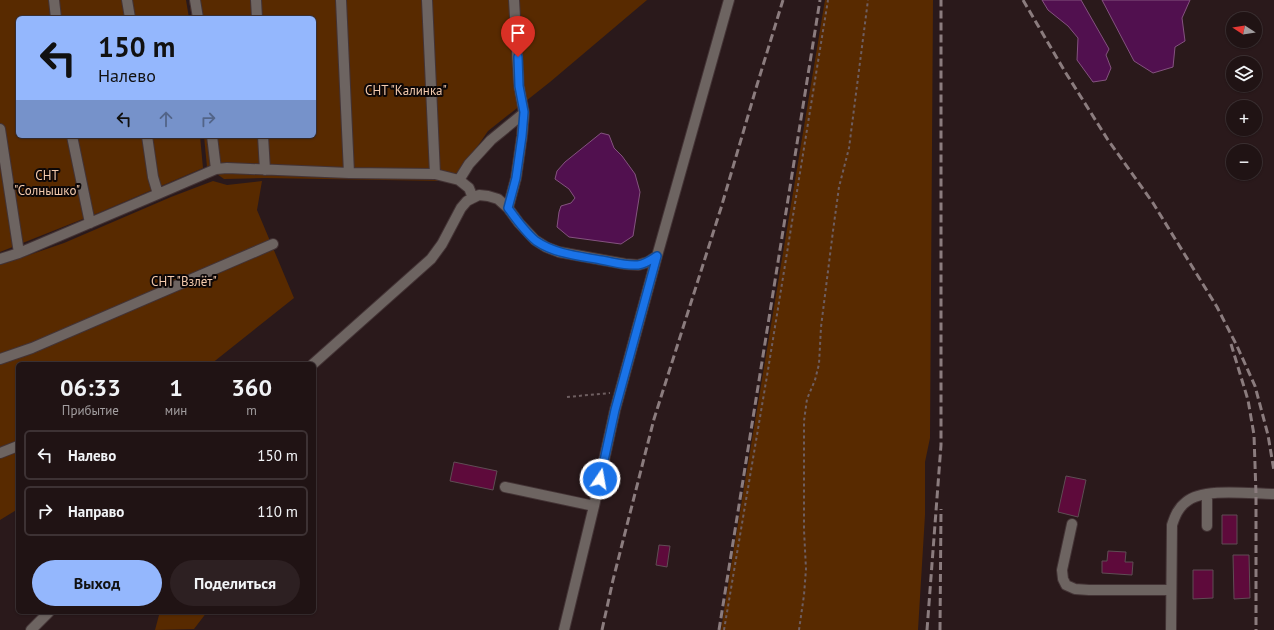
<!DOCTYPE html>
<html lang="ru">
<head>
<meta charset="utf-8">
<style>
  :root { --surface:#201314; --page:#2d2022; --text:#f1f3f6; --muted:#a29ea0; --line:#3d3234; --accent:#94b7fd }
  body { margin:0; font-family:"PT Sans",sans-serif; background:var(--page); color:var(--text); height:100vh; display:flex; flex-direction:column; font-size:15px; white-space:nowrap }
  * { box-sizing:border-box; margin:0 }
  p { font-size:13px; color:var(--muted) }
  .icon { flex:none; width:22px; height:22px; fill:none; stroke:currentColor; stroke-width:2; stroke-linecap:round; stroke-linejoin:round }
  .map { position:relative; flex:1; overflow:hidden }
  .panel { position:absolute; left:16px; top:362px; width:300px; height:252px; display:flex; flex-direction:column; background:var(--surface); border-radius:6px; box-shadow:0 1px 3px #0004,0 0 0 1px var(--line) }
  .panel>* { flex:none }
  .banner { position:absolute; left:16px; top:16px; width:300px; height:122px; border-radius:6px; box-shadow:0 1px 3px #0004,0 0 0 1px var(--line); background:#94b7fd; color:#111; overflow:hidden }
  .needle { width:26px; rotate:282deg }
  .fabs { position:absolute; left:1226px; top:12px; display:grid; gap:8px }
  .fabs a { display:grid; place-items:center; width:36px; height:36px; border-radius:50%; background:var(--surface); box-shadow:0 1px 3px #0004,0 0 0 1px var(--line); font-size:20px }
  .pin { position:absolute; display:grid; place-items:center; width:34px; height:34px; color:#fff; margin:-41px -17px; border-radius:50% 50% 50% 0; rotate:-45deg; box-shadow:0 0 4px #0007 }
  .pin .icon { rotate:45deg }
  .me { position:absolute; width:44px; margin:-22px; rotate:12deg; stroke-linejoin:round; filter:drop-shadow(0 0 3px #0008) }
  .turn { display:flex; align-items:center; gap:14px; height:84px; padding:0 16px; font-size:18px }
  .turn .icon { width:52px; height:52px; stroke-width:2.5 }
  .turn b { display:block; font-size:28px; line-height:34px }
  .lanes { display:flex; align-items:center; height:38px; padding:0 16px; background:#0003; justify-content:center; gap:20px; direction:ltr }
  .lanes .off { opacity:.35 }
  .eta { display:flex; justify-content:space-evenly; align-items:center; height:68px; text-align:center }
  .eta b { font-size:24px; font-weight:600; line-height:28px }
  .action { display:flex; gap:8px; margin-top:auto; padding:8px 16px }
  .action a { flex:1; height:46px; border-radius:24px; background:var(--accent); color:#111; font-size:16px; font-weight:600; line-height:46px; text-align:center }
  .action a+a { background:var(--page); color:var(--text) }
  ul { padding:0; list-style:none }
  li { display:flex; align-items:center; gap:12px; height:50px; margin:0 8px 6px; padding:0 8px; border:2px solid var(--line); border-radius:6px }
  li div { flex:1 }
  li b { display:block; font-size:15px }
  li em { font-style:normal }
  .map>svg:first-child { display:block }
  .green { fill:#582a00 }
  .water { fill:#51104f; stroke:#84537f }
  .building { fill:#5e0a3b; stroke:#5f4d54 }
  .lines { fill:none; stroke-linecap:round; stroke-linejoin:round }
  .minor-casing { stroke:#433335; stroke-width:12 }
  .path { stroke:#6e5e60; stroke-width:2; stroke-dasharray:3 3; stroke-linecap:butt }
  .minor { stroke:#6d6461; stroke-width:10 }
  .rail { stroke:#8b7c7e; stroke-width:3; stroke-dasharray:8 4; stroke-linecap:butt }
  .route-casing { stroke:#114b97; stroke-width:10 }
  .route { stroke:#1a73e8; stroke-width:7 }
  .labels { text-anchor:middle; stroke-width:4; stroke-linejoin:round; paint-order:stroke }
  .park-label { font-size:13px; fill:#f3caad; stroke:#0d0707 }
</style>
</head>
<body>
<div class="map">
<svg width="1274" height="630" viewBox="0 0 1274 630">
  <rect width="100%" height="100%" fill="#2a191b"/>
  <path class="green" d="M0,0h186l3,18h-171v118h182l3,32 -100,43 -103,41z
    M189,0h458l-97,82 -62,49 -26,38 -6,16 -14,-4 -177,-3 -41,1 -17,-12 -3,-31h110v-118h-122z
    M825,0h108l-3,438 -5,24v53l-7,115h-197l12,-76z
    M213,181l14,4 35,-4 -5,29 37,88 -83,66h-193v145l-18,11v-255l64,-22 107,-46z
    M162,612h45l-13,17 -39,1 4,-15z"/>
  <path class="water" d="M1042,0h39l28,49 -3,6 5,13 -5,12 -13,2 -16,-22 1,-22 -10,-12 -20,-16z
    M1102,0h88l-8,18 3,23 -10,6 -2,20 -20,6 -19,-12z
    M601,133l8,2 5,13 8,8 13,18 5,18 -7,44 -12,8 -52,-7 -12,-10 2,-15 2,-6 10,-3 4,-5 -6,-9 -14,-10 2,-8 8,-9z"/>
  <path class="building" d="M454,462l43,9 -4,19 -43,-9z
    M1066,476l20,4 -8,37 -20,-5z
    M1222,515h15v29h-15z
    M659,545l11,1 -3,21 -11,-2z
    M1108,551l18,1 -1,10h8l-1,13 -30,-2v-12h5z
    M1233,555h16l1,43 -16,1z
    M1193,570h20v28l-20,1z"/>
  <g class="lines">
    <g class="minor-casing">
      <path id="minor" d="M54,0l2,18
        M127,0l3,18
        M195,0l3,18
        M256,0l1,18
        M341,0l8,173
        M427,0l8,174
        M0,129l19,124
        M72,136l18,87
        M147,136l6,41 5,17
        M212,136l4,33
        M263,136l2,34
        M459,180l10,-16 22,-24 33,-27
        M508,208l8,-30 6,-42 2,-23 -5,-27 -5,-86
        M0,259l19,-6 139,-59 58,-25 11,-1 122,5 86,1 24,6 10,8 4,10
        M0,359l32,-11 241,-104
        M313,364l118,-105 11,-15 19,-36 6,-7 12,-6 9,1 10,3 10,9 11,15 16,17 11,7 13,5 66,12 13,1 10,-3 9,-6 72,-256
        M0,453l18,-7
        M505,487l89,19
        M1207,494v32
        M1072,524l-10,46 1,9 3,6 9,4 14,1h82
        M31,630l18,-18
        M564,630l30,-124 21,-96 42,-154
        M1171,630l1,-105c3,-9 6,-17 14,-23 17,-15 66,-8 88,-8"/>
    </g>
    <path class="path" d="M567,397l43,-4
      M724,630l44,-260 60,-370
      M799,630l5,-35 2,-26 -2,-39v-109l3,-22 8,-19 4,-16 2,-37 12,-96 6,-44 10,-39 19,-148"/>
    <use href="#minor" class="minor"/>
    <path class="rail" d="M1023,0l41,70 44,70 45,63 64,104 20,39 18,40 13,49 6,36
      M1231,344l17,56 6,35 2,59v136
      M602,630l11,-50 41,-161 67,-211 36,-123 26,-85
      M719,630l101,-630
      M927,630l14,-185v-445
      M940,630l1,-121"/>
  </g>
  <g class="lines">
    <g class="route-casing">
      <path id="route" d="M518,57l1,29 5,26 -2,24 -6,42 -8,30c8,11 17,24 28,33 19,13 43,15 65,19 12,2 24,6 37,5 7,-1 13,-5 19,-9l-42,154 -15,69"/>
    </g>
    <use href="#route" class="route"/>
  </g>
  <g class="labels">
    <g class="park-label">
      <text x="406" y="95">СНТ "Калинка"</text>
      <text x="47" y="180">СНТ<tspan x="47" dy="15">"Солнышко"</tspan></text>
      <text x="184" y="286">СНТ "Взлёт"</text>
    </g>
  </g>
</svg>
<div class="fabs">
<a><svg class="needle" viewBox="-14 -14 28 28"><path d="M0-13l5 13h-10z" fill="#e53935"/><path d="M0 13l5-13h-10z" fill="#a29ea0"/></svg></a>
<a><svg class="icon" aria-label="layers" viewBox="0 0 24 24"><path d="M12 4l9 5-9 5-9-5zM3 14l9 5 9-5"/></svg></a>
<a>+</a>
<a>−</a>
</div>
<div class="pin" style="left:518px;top:57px;background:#d93025"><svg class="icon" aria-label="arrive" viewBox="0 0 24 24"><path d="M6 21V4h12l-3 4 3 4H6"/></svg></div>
<svg class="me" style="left:600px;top:479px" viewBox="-20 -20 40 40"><circle r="17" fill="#1a73e8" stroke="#fff" stroke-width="3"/><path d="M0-11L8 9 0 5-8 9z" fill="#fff"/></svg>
<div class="banner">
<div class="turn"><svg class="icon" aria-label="left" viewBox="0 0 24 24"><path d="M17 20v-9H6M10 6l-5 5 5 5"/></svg><div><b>150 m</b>Налево</div></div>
<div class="lanes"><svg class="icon" aria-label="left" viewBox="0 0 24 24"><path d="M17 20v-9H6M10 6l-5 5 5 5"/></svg><svg class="icon off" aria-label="ahead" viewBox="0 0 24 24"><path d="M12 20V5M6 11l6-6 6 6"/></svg><svg class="icon off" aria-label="right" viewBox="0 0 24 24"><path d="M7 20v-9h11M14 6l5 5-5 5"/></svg></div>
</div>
<section class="panel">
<div class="eta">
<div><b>06:33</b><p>Прибытие</p></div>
<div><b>1</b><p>мин</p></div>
<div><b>360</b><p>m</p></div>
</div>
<ul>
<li><svg class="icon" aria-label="left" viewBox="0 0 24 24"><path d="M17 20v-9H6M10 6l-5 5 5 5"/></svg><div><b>Налево</b></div><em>150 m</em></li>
<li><svg class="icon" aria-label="right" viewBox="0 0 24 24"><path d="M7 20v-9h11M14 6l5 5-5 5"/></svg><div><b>Направо</b></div><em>110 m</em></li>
</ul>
<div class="action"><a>Выход</a><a>Поделиться</a></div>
</section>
</div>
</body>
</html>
